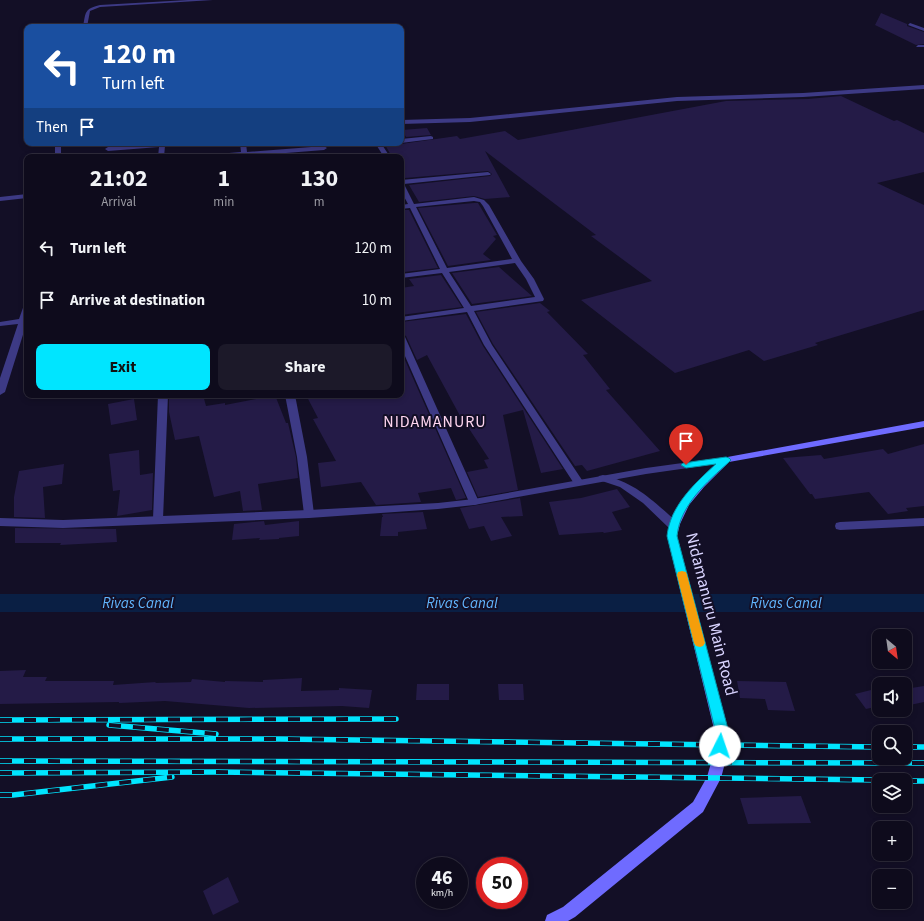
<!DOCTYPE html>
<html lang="en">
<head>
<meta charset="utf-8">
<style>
  :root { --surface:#0e0b1c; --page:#1c1929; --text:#f1f3f6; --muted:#9b9ba3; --line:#2e2b3b; --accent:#00e5ff }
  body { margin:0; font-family:"Source Sans 3",sans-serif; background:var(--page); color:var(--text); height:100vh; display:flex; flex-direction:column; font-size:15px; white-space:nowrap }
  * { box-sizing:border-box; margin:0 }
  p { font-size:13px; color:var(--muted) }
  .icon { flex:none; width:22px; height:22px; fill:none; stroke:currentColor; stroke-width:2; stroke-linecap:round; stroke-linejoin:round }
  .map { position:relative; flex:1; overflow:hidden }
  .details { position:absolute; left:24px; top:154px; width:380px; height:244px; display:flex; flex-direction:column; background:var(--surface); border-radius:8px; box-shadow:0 2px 6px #0003,0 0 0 1px var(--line) }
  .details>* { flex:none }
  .hud { position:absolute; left:24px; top:24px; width:380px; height:122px; border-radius:8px; box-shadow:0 2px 6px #0003,0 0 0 1px var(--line); background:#1a4fa0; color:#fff; overflow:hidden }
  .needle { width:26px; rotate:151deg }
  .tools { position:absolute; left:872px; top:629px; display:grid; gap:8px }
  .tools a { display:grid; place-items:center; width:40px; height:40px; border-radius:8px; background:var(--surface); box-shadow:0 2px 6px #0003,0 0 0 1px var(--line); font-size:20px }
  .speed { position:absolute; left:416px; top:857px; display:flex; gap:8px; font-size:20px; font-weight:700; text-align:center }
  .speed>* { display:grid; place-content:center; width:52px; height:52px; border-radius:50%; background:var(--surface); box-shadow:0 2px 6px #0003,0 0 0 1px var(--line); line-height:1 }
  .speed small { font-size:10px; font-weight:400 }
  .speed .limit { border:6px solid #d22; background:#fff; color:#111 }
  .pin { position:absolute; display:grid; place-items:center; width:34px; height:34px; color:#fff; margin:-41px -17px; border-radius:50% 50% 50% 0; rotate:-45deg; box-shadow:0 0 4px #0007 }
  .pin .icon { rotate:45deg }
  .me { position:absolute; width:44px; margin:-22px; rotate:4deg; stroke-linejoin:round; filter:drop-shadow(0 0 3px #0008) }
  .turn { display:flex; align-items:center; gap:14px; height:84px; padding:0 12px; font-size:18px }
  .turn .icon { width:52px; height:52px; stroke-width:2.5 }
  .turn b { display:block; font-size:28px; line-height:34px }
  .then { display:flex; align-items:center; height:38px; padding:0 12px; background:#0003; gap:8px; font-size:15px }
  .eta { display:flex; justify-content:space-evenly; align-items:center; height:68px; text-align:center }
  .eta b { font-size:24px; font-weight:700; line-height:28px }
  .cta { display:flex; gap:8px; margin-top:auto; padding:8px 12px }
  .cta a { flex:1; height:46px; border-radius:8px; background:var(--accent); color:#111; font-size:16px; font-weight:700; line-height:46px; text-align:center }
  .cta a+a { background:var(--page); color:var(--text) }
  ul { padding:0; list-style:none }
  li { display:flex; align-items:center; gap:12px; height:52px; padding:0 12px }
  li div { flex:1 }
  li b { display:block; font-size:15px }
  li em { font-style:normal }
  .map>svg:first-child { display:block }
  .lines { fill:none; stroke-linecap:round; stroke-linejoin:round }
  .canal { fill:#0a1f44; fill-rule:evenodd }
  .building { fill:#241b47 }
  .minor { fill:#3d3a85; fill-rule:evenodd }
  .tertiary { fill:#3d3a85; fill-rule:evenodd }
  .secondary { fill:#6f6bff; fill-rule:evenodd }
  .rail-casing { stroke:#00e5ff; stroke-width:5.5 }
  .rail { stroke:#130f26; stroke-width:4; stroke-dasharray:12; stroke-linecap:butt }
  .route { fill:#00e5ff; stroke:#0095a6 }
  .slow { fill:#f59e0b }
  .labels { text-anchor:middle; stroke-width:4; stroke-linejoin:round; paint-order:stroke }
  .water-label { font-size:15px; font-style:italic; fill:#62b6ff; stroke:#130f26 }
  .quarter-label { font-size:16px; letter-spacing:1px; fill:#ffd6f0; stroke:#130f26 }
  .near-street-label { font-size:17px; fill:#d9d4ff; stroke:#130f26 }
</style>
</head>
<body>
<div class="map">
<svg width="924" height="921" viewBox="0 0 924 921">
  <rect width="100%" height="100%" fill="#130f26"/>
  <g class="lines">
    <path class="canal" d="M0,594h924v18h-924z"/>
  </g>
  <path class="building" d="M881,13l26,11v2l17,6v12l-8,1 -41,-20z
    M841,96l53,25 3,-1 27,13v39l-47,11 47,22v105l-109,33 3,2 -54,16 -15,-11 -74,23 -94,-73 71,-19 -61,-45 5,-1 -111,-84 25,46 -25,2 -11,-3 -55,6 -10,-17 81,-9 2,-2 -4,-3 -83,7 -4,-6v-15h-9l-8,-14h16l1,1 56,-8 3,3 45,-8 13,9 208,-39 82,-2z
    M427,128l4,7 -25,2 -4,-7z
    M474,203h4l19,32 -4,1 3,3 -13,15 8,6 -43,6 -30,-58z
    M401,210h8l29,58 -34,4 -3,-4z
    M499,267l33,29 -60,8 -20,-31z
    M441,275l21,32 -61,8v-27l13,-2 -5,-7z
    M540,303l10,8 -3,1 41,42 -5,1 27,34 -4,1 54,61 -73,20 -5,-6 -7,1 -82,-122 -17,-32z
    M466,314l17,32 80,123 -22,4 -18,-63 -20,5 15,75 -40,7 -11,-25 21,-4 -4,-8 5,-1 -23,-35 -1,1 -38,-70 -10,5 -11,-24 -5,-3v-11z
    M401,351l65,147 -10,2 -5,-12 -33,5 3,9 -45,3 -15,-23 -40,5 -3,-24 18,-2 -23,-42 5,-1 -12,-23h95z
    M176,395h27l3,11 19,-3v2l31,-6 -2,-4h21l11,28h2l8,34 2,21 -40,6 4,26 -19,1 -3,-20 -26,6 -15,-61 -24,4 -6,-28v-16z
    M134,399l3,21 -26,5 -3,-21z
    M924,444v62l-18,2 2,3 -20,3 -19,-22 -54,7 -3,-5h-2l-27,-36 38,-3 3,4 59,-10 5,5z
    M139,450l1,25 13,-2 -1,37 -35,6 3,-26 -7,1 -4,-37z
    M64,464l-2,20 -19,3 2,31 -31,-1v-20l5,-26z
    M617,489l13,18 -18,5 10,18 -18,3 -1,-1 -44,3 -10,-33 32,-4z
    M520,498l3,18 -22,1 11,19 -21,5 -7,-15 -15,3 -9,-21z
    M423,512l4,17 -29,3v4h-18l2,-19h1l-1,-3z
    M264,521l1,4 34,-4v15l-20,2v1l-20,1 1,-2 -28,2 2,-16z
    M15,528l101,1 1,13 -57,3 1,-2h-46z
    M26,670l-3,7h24l-2,4h69l-1,4 43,-3 -1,1 36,-1 1,-3 33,3v-1l38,1v-2l39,-2 -1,13 38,-1v-2l33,2 -3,18 -27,-2 -93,2 -84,-7 -46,2v-1l-119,2v-33z
    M737,681l49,1 9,29 -27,-1 -3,-11 -25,-1z
    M417,684h32v16h-33z
    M498,684h25l1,16h-25z
    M924,686v16l-19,4v-17z
    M879,688v18l-13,3 -11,-15z
    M801,796l10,27 -63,1 -8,-26z
    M228,877l11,25 -26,13 -10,-24z"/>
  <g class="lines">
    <path class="minor" d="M188,0h25l-113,7 -10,4 -3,16h-4c3,-15 1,-18 17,-22z
      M910,23l14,5v3l-16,-6z
      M918,45h6v2h-8z
      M924,85v4l-121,8 -126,4 -207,21 -69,2v-4l69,-2 207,-21 126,-4z
      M431,136l2,1v2l-32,4v-4z
      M55,143h6v14h-6z
      M159,143h24l-3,2 -15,1 -1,11h-6l1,-10 -51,4 -3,-2 3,-2z
      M240,143h6l1,9 77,-6 3,2 -3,2 -77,6v1h-45l3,-2 36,-3z
      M375,143h6l9,14h-6z
      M488,172l3,2 -1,1 -86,9 10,20 60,-7 10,3 5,5 32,56 13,18 10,20 -1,2 -69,10 18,34 92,138 -1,2h-8l-91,-140 -17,-33 -66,9v-4l63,-9 -22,-35 -41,5v-4l39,-5 -30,-61 -9,1v-4l7,-1 -7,-13v-11zM474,201l6,1 3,4 29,53 -65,9 -31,-61zM515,263l11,16 9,18 -64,9 -22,-34z
      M27,194v4l-27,3v-4z
      M24,305h3v17l-22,70 -5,3v-17l18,-54 -18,2v-4l19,-3z
      M401,334l4,3 74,165 -1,2 -4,1 -5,-3 -68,-155z
      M158,395h10l-5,124 -1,3h-8l-1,-3z
      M285,395h10l12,62 7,57 -1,2h-8l-1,-2 -7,-57z
      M603,475c33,8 49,25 74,47l1,3 -1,3h-8l-26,-25 -23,-16 -21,-7 -1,-2 1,-2z
      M924,518v8l-84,4 -4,-1 -1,-3 1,-3 4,-1z"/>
    <path class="tertiary" d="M726,457l4,1 1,2 -1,2 -84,12 -172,31 -36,4 -129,9 -246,10 -63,-2v-8l63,2 246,-10 129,-7 36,-4 172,-31z"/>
    <path class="secondary" d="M924,421v6l-195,35 -25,25 -15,18 -9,19 -3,12 51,193 -3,34 -4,15 -18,34 -128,105 -7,4h-23l2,-6 16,-8 130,-105 14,-25 4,-14 3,-34 -47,-193 6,-22 8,-13 15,-18 26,-25z"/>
    <g class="rail-casing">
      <path id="rail" d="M0,720l396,-1
        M109,725l107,9
        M0,739h280l599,8
        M905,747h19
        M0,761l924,2
        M0,773l217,-1 662,8
        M905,781h19
        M0,795h13l159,-18"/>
    </g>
    <use href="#rail" class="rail"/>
  </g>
  <path class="route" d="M726,457l3,1 2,2 -2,2c-22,20 -49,43 -52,74l51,193 -4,21 -4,1 -5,-1 -2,-4 2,-17 -48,-193c3,-30 28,-53 49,-72l-30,4 -5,-3 2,-2z"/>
  <path class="slow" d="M682,571l4,1 1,3 18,68 -2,3 -3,1 -4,-1 -2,-3 -17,-68 1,-3z"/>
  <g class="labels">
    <g class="water-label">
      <text x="138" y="608">Rivas Canal</text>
      <text x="462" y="608">Rivas Canal</text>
      <text x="786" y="608">Rivas Canal</text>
    </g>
    <g class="quarter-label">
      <text x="435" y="427">NIDAMANURU</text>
    </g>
    <g class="near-street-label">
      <text transform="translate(712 614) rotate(76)" y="6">Nidamanuru Main Road</text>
    </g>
  </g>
</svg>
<div class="tools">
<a><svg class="needle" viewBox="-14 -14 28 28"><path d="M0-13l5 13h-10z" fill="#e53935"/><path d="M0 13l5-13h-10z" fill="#9b9ba3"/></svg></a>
<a><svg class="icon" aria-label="sound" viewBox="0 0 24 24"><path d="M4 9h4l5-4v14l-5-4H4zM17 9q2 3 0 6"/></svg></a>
<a><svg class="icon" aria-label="search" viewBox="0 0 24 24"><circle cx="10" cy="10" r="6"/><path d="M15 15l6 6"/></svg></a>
<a><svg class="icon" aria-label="layers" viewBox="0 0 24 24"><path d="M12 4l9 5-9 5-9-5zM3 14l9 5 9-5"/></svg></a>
<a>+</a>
<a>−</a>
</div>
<div class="speed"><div>46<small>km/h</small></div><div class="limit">50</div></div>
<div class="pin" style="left:686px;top:465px;background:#d93025"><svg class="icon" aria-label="arrive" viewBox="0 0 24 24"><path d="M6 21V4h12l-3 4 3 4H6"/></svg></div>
<svg class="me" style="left:720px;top:746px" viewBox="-20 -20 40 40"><circle r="19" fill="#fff"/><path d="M0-13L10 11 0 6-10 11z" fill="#00e5ff"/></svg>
<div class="hud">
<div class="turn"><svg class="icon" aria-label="left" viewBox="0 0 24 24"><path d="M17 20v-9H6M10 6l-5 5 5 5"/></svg><div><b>120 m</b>Turn left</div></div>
<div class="then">Then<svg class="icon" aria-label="arrive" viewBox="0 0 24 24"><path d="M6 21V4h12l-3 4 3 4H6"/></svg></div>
</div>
<section class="details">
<div class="eta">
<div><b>21:02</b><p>Arrival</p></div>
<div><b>1</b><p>min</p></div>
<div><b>130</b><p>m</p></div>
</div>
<ul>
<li><svg class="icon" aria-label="left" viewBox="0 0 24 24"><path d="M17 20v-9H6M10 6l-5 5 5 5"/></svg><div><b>Turn left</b></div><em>120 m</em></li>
<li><svg class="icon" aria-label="arrive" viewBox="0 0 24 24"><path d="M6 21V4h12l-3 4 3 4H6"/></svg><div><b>Arrive at destination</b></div><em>10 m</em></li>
</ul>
<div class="cta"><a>Exit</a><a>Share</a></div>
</section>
</div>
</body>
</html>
